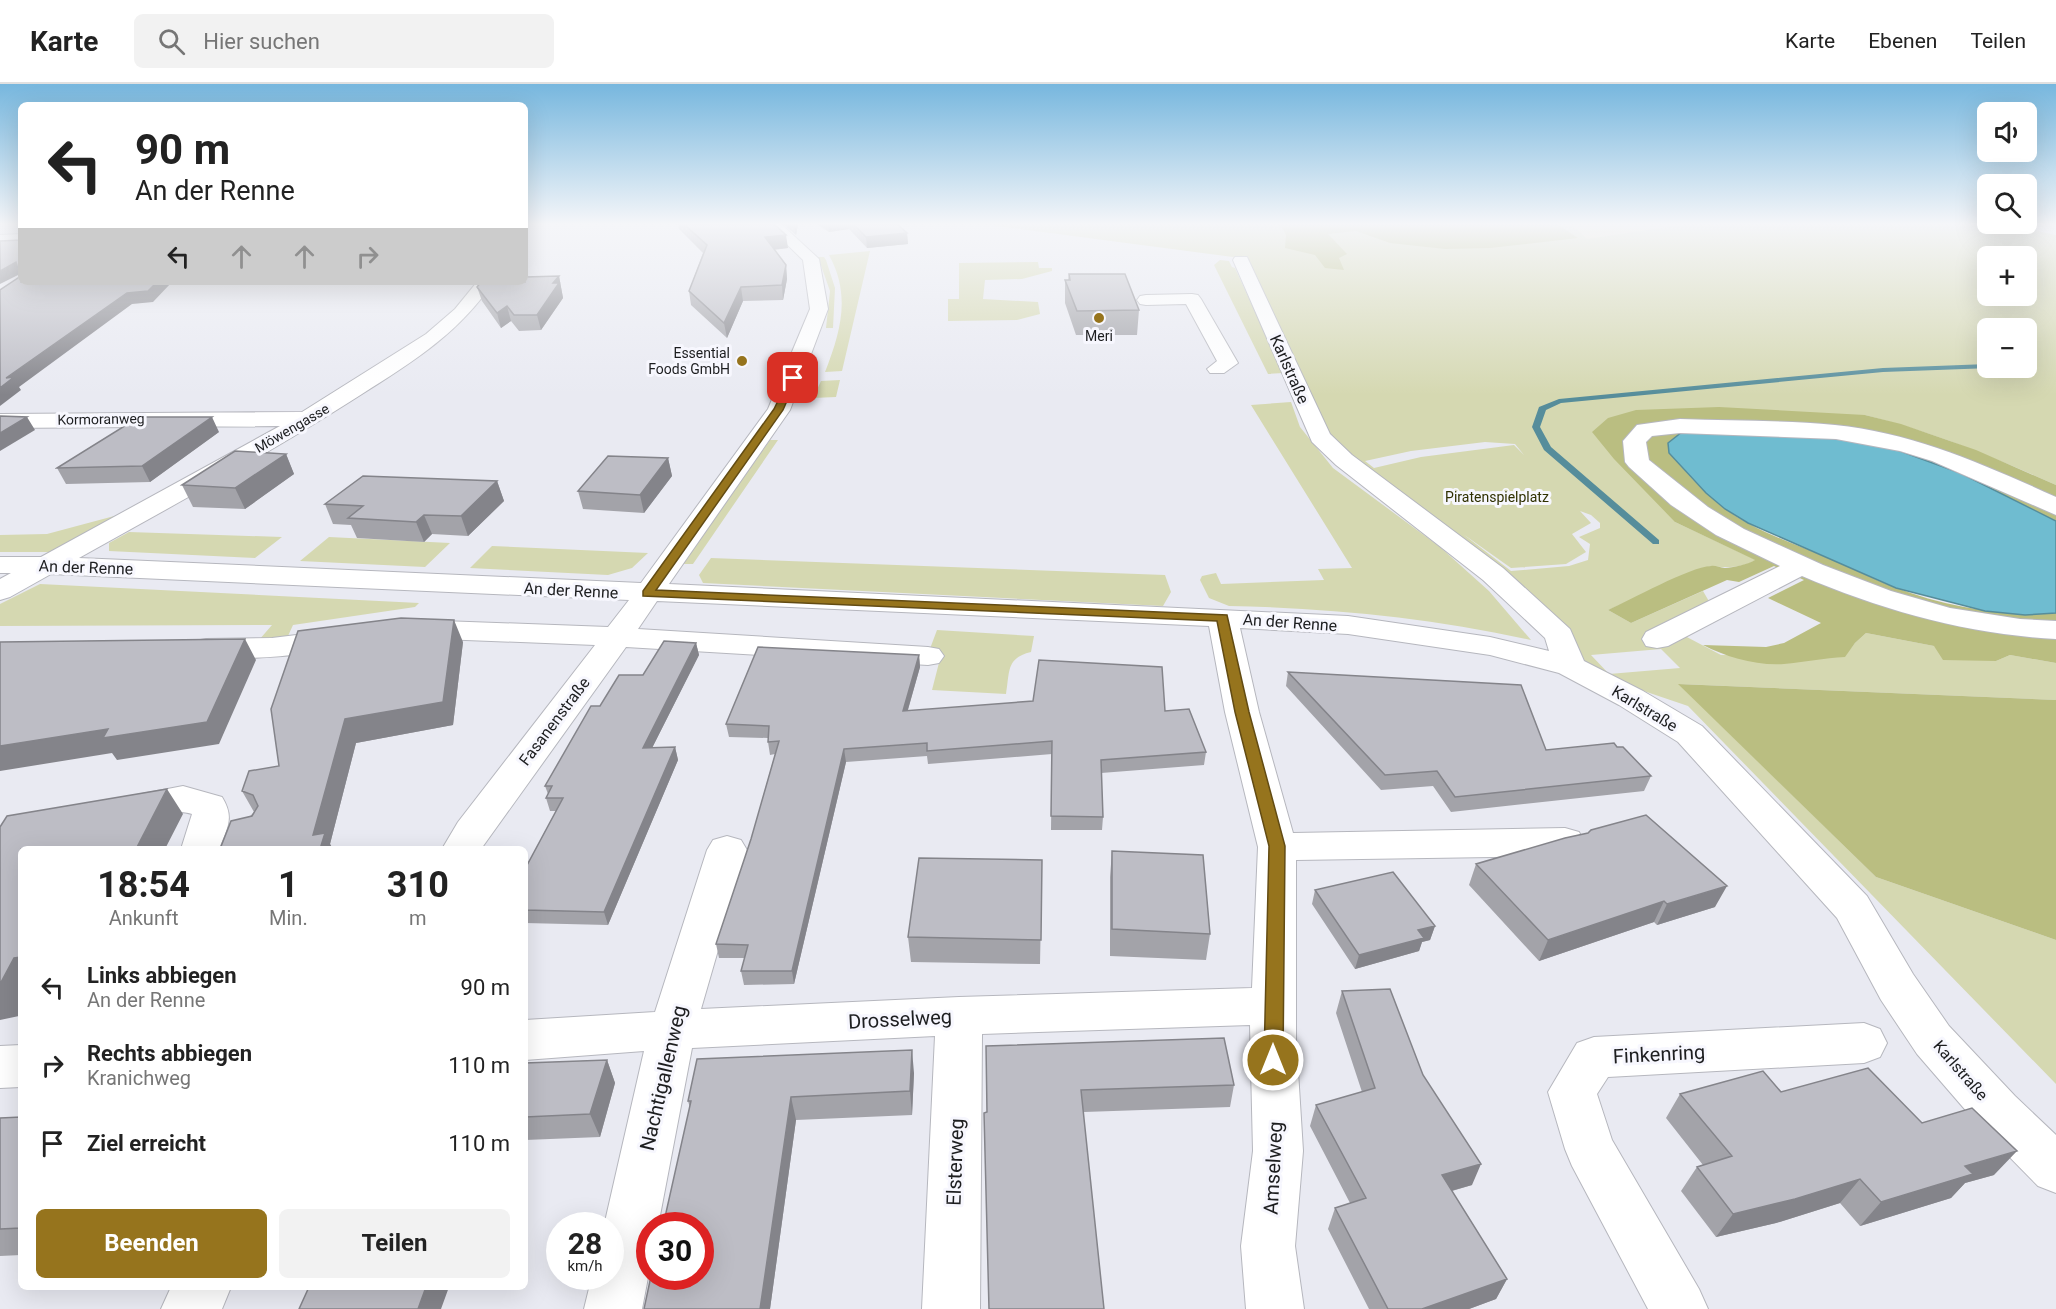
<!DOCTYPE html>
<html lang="de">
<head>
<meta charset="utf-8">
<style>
  :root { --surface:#fff; --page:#f2f2f2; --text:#222; --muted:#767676; --line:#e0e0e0; --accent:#96741d }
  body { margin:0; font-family:Roboto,sans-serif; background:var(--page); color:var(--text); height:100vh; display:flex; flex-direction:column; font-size:22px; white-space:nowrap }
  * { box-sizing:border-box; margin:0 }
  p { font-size:20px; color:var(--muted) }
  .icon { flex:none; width:33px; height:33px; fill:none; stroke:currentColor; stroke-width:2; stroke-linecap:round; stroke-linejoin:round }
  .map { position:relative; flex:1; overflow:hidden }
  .sheet { position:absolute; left:18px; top:762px; width:510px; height:444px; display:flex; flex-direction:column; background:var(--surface); border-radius:9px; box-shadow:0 6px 24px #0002 }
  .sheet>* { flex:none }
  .top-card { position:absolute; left:18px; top:18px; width:510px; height:183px; border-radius:9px; box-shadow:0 6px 24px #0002; background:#fff; color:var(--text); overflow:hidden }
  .tools { position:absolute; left:1977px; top:18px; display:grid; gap:12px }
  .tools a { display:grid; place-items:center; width:60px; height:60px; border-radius:9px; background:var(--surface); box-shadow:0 6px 24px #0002; font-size:30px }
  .speed { position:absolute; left:546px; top:1128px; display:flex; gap:12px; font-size:30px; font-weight:700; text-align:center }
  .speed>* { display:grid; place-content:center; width:78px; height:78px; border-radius:50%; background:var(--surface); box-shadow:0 6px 24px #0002; line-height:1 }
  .speed small { font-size:15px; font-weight:400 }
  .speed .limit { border:9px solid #d22; background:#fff; color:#111 }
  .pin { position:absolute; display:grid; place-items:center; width:51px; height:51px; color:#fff; margin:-26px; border-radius:12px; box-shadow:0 3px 9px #0006 }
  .me { position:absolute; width:66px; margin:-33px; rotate:0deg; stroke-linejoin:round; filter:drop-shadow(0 0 4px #0008) }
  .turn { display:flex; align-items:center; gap:21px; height:126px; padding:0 18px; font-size:27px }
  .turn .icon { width:78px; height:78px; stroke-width:2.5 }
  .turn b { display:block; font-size:42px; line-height:51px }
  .lanes { display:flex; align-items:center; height:57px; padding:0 18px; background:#0003; justify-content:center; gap:30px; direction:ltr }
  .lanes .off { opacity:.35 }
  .eta { display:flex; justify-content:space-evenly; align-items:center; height:102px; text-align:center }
  .eta b { font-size:36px; font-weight:700; line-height:42px }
  .primary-button { display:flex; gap:12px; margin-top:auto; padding:12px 18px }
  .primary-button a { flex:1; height:69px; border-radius:9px; background:var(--accent); color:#fff; font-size:24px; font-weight:700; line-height:69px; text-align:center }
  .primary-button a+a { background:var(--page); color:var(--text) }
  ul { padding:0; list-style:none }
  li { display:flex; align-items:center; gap:18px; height:78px; padding:0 18px }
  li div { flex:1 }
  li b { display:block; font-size:22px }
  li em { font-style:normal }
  header { display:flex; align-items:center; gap:36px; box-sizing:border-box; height:84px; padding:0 30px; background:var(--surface); border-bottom:2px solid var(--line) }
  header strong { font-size:28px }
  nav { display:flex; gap:33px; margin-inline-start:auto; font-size:21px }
  .search { width:420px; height:54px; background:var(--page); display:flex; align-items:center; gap:15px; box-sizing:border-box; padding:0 21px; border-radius:9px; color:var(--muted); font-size:22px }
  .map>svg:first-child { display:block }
  .green { fill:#d5d8b1; fill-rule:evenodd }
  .forest { fill:#babe81 }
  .sand { fill:#ebe1bc }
  .water { fill:#6fbcd0; stroke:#568d9b; stroke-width:1.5 }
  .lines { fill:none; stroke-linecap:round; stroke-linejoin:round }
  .stream { fill:#568d9b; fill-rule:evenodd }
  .minor-casing { stroke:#b6b7be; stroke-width:2 }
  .minor { fill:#fff; fill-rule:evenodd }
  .wall { fill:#a3a3a9 }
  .shaded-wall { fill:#84848a }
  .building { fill:#bdbdc5; stroke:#84848a; stroke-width:1.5 }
  .route { fill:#96741d; stroke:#624b13; stroke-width:1.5 }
  .poi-dot { fill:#96741d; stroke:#f7f7fe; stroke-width:2 }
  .labels { text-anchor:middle; stroke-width:6; stroke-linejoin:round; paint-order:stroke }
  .far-poi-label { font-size:14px; fill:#1d1e20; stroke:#f7f7fe }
  .far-street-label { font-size:14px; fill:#1d1e20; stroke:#f7f7fe }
  .far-park-label { font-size:14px; fill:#2f3000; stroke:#f7f7fe }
  .street-label { font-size:16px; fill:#1d1e20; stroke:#f7f7fe }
  .near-street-label { font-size:20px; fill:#1d1e20; stroke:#f7f7fe }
</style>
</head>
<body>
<header>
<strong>Karte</strong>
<div class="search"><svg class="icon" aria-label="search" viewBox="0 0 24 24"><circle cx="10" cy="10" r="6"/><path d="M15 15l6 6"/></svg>Hier suchen</div>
<nav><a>Karte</a><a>Ebenen</a><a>Teilen</a></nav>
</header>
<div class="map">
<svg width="2056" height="1225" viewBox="0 0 2056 1225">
  <rect width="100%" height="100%" fill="#e9eaf2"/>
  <path class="green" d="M981,140h1022l53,11v250c-63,-28 -125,-54 -191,-70l-190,107 81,38c-13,8 -31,8 -46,6l-102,44 23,13 72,-32 7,12 -46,22 57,30 123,2 11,-14 11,-10 68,13 62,15 14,-6 46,8v37l-377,-16 197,193 180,63v144l-368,-378 -118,-40 -12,-31 -214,-175 -46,-76 -65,-127zM1988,172h38v40h-38zM1988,244h38v40h-38zM1485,358l30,2 9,11 -10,-10 -93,12 -47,11 -9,-7 46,-10zM1580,427l11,4 9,8v5l-21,9 11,7 -2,16 -19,6 -58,5 -48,-37 48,34 55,-4 20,-12 -14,-18 19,-11zM1661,565l19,19 -71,6 -18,-19z
    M870,167l-28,120 -17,1c16,-41 26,-77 4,-117z
    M818,173h6l2,3 9,28 -2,40h-7l4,-37z
    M1220,176l9,1 3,6 3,1 48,105 -15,1 -54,-109z
    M1038,178l1,6h13v3l-30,8 -37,1 -2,19 55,3 2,12 -23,6 -69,1v-22h11v-36z
    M840,296l-4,17 -23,1 8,-17z
    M1291,318l9,25 33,41 107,79 49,44 42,49c-100,-22 -200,-32 -302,-34l-20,-8 -9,-18 2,-4 14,-3 5,11 103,-4 -6,-11 34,-1 -101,-163z
    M770,356h8l-85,124h-10z
    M118,431l-67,37h-51v-17l47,-1z
    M129,448l153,5 -27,21 -146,-7v-8z
    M329,453l121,6 -25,24 -125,-6z
    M492,462l156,7 -16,15 -24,7 -138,-7z
    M711,474l454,17 6,17 -8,14 -460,-23 -4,-8z
    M40,500l379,19 -4,4 -122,18 -10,22 -31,1 20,-23 -272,1v-22z
    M937,546l97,6 -3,16c-25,6 -21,19 -25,42l-74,-4 9,-35 -13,-1z"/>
  <path class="forest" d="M1280,140h277l21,14 -88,10 -45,1 -55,-6 -34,-12 -28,3 19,20 -8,4 5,12 -19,-2 -10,-13 -30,-7 1,-13z
    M1719,323l146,8 36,9 75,26 80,35v36l-96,-48 -82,-30h-210l1,10c17,19 34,40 55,55 29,22 66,34 99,48 24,9 47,22 71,31 51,20 108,29 162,26v50l-46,-8 -14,6 -53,-1 -9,-14 -68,-13 -11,10 -10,14c-21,1 -41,5 -61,7 -27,2 -58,-7 -81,-19l63,2 18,-4 37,-20 -53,-25 36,-18 -30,-14 -35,16 -12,-2 -96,43 -23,-13c23,-10 81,-43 103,-44 4,-1 9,2 14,2 7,0 24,-4 30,-8l-80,-38 -61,-63 -22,-27 16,-14 28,-8z
    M1678,600l378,16v240l-180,-63z"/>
  <path class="sand" d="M1559,140h129l-101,15 -12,-11z"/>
  <path class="water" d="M1682,348l131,4 65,7 82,30 96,48v92l-31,2 -40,-4 -89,-23 -148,-65 -23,-14 -19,-16 -37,-40 -1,-10z"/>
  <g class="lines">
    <path class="stream" d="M2026,278h6l1,2 -7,2z
      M1988,280v4h3l-108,4 -322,31 -15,7 -6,17 11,20 108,93v4h-6l-109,-94 -12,-23 7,-20 20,-8 324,-31z"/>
    <g class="minor-casing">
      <path id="minor" d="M766,140h15l38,35 9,50 -38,101 -121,174 679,32 142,21 59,14 -4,-13 -62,-58 -147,-115 -24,-23 -79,-182 2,-3h12l83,177 22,21 151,113 67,61 14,32 59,30 59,35 165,170 46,78 36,52 66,70 41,39v58l-18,-7 -57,-58 -64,-74 -36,-54 -44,-82 -159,-176 -59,-37 -60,-32 -69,-18 -142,-21 -108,-6 19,84 34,121 272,-5 14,4 5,10 -5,10 -14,4 -269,4v179l7,112 -8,95 9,63h-58l-5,-63 12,-95 -3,-126 -268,9 -2,275h-58l13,-273 -243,12 -34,178h-8v41l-8,42h-58l8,-33h18v-50h-6l40,-175 -119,9v-40l130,-8 52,-162 6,-10 14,-4 14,4 6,10 -46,159 258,-12 293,-9 6,-141 -33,-135 -16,-86 -552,-25 -19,28 290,18 11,2 5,7 -5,7 -11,2 -302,-18 -145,202h-39l16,-27 137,-177 -180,-7 -11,-3 -4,-6 4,-6 11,-3 193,7 21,-27 -578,-26 -41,23 -10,3v-21l11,-6h-11v-16h41l239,-131 -280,2v-14l302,-2 124,-78 29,-25 22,-27h16c-35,54 -89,85 -142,119 -88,56 -181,106 -272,157l562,25 127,-174 42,-100 -7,-49z
        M21,150v8l-21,3v-10z
        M1192,210l6,1 3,4 37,64 -14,10h-14l-3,-4 10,-8 -31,-57 -40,1 -6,-1 -3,-4 3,-4 6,-1z
        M1680,335c51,2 104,1 155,6 79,8 150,40 221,72v18l-124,-54 -32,-10 -64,-12 -156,-6 -28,3 -6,6 3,18 59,47 36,22 79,36 68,26 59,17 70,11 36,2v18c-89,-5 -172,-28 -254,-63l-134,70 -11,2 -11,-2 -4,-7 4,-7 134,-66 -64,-31 -45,-30 -42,-38 -4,-5 -2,-21 14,-16z
        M337,546l11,2 4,7 -4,7c-36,9 -118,17 -153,9l-5,-7 5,-7 11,-2 66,-1z
        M183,702l39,11c13,21 5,31 -3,52h-38l11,-35c-25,-8 -49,11 -76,3l-6,-9 6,-9z
        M1864,939l16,6 7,14 -7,14 -16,6 -256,14 -11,17 15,46 87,149 9,20h-60l-76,-143 -7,-17 -17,-57 29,-49 17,-6z
        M21,961v42l-21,1v-42z
        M171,1203h60l-9,22h-61z"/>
    </g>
    <use href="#minor" class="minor"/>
  </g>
  <path class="wall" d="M678,140h96l14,24 -14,2 12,15 1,14 -4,21 -40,1 -16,37 -36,-33 -2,-14 14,-38 -24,-24z
    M783,140h15l-2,11z
    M816,140h81l10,9 1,11 -41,4 -18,-19 -20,3z
    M1069,190l70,36 -2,25h-61l-11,-32v-23h3z
    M559,192l4,22 -22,32 -22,1 -8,-10 -10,7 -19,-27 -5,-14z
    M219,348l-69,50 -84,2 -9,-16z
    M286,370l8,20 -49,35 -52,-2 -11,-22z
    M668,374l4,18 -28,37 -61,-4 -5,-18z
    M497,397l7,20 -36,35 -36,-2 -8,8 -67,-4 -6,-13 -18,-1 -8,-20z
    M463,558l-10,83 -97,18 -26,101 3,5h-113l34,-37 -12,-21z
    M696,559l3,12 -47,93 23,-1 3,13 -70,165 -83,-2v-54l31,-58h-6l-4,-13 2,-4 -3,-8 55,-80 43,-31z
    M919,571l1,12 -12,43 257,1 41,41 -2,13 -103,8 2,44 -1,13h-51l1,-76 -124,10 -1,-8 -81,6 -52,222 -50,1 -3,-14 4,-13h-26l-3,-14 35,-105 24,-85 -5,1 -2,-13v-4l-39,-1 -3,-13z
    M1288,588l258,78 71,-3 34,29 -7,15 -193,21 -18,-26 -52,4 -95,-104z
    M1112,767l98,83 -4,26 -96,-4v-79z
    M1042,776l-2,104 -129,-2 -3,-25z
    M1476,780l239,43 -58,18 -3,-3 -115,39 -70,-76z
    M1315,806l120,36 -5,14 -8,2 -3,9 -64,18 -43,-65z
    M1342,907l81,84 49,110 -20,6 55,88 -11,20 -27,10h-100l-41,-80 7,-21 15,-5 -40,-77 6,-21 46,-13 -26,-79z
    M986,962l248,39 -4,22 -146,5h-97z
    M607,976l8,23 -15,54 -75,3v-77z
    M914,989l-2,42 -116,5 -26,189h-126l46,-201 -2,-7z
    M1781,1008l141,31 72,52 -29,8 -14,15 -91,28 -20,-23 -64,20 -60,14 -35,-46 16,-24 6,-2 -37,-47 14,-24z
    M21,1033v138l-21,1v-138z"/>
  <path class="shaded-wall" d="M794,140h4l-2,11z
    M828,140h20l1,5 -20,3z
    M907,149l1,11 -41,4 -1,-11z
    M786,151l2,13 -21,2 -2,-13z
    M16,178l4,12 -20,10v-13z
    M786,181l1,14 -4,21 -1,-15z
    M559,192l4,22 -22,32 -4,-15 16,-32z
    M157,198h15l-19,20 -21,2 -113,83 2,3 -21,16v-18l6,-10 121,-85z
    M741,203l2,14 -16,37 -3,-15z
    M507,222l4,15 -10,7 -4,-15z
    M27,333l8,13 -35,21v-18z
    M212,333l7,15 -69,50 -8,-16z
    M286,370l8,20 -49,35 -10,-21z
    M668,374l4,18 -28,37 -4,-18z
    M497,397l7,20 -36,35 -7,-20z
    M424,431l8,19 -8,8 -8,-20z
    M454,536l9,22 -10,83 -97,18 -26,101 3,5h-13l-7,-14 32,-116z
    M245,555l11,21 -37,84 -102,16 -5,-7 -112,18v-25z
    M696,559l3,12 -53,105 -3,-12z
    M919,571l1,12 -16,56 -1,-12z
    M675,663l3,13 -70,165 -4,-13z
    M844,665l2,13 -52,222 -2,-13z
    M167,705l16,25 -18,35h-29z
    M1727,802l-12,21 -58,18 10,-21z
    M1664,817l-10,21 -115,39 9,-21z
    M1435,842l-5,14 -8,2 -3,9 -64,18 4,-14 59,-25z
    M21,873v55l-2,4 -19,4v-36l14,-26z
    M912,966l2,23 -2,42 -2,-24z
    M607,976l8,23 -15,54 -10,-23z
    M791,1013l5,23 -26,189h-10z
    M2017,1067l-23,24 -29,8 -14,15 -91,28 21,-24 84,-36z
    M1481,1080l-9,21 -39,11 9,-21z
    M1860,1095l-20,24 -64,20 -60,14 17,-23z
    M1507,1195l-11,20 -27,10h-47z
    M426,1203h23l-8,22h-23z"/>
  <path class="building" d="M684,140h90l12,11 -21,2 21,28 -4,20 -41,2 -17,36 -35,-32 18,-46z
    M853,140h44l10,9 -41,4z
    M21,156v29h-3l-2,-7 -16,9v-30z
    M1069,190h56l14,36 -62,1 -12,-31h5z
    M21,192v6h136l-9,9 -21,2 -121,85 8,-1 -14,11v-98z
    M559,192l-6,7h6l-22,32h-23l-7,-9 -10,7 -20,-26 4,-5h44v-5z
    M0,332l27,1 -27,16z
    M139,333h73l-70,49 -85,2z
    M235,367l51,3 -51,34 -53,-3z
    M608,372l60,2 -28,37 -62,-4z
    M363,392l134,5 -36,35 -37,-1 -8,7 -68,-4 15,-12 -38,-2z
    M401,534l53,2 -11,82 -98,17 -32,116 12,-2 -5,16h-100l11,-28 21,-5 6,-10 -5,-11 -11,-4 7,-20 30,-5 -8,-57 27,-78z
    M245,555l-38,83 -104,16 5,-9 -108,17v-104z
    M664,557l32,2 -53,105 32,-1 -71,165 -79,-2v-41l38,-71h-17l6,-12h-7l46,-80h9l19,-31h24z
    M758,563l161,8 -16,56 130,-10 6,-41 123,7 3,44 24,-2 17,43 -105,8 2,57 -52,-1 1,-75 -125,10v-8l-83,6 -52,222h-51l7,-26 -32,-1 35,-105 28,-98 -11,1 1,-16 -43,-2z
    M1288,588l233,13 25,65 68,-7 3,4h6l28,29 -196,21 -18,-26 -52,4z
    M167,705l-31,60h-115v108l-7,1 -14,26v-157l7,-11z
    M1646,731l81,71 -60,18 -3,-3 -116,39 -72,-76 89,-26 23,-5 3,-3z
    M1112,767l91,4 7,79 -98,-5z
    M919,774l123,2 -1,80 -133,-3z
    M1393,788l42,54 -17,4 6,8 -65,17 -44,-65z
    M1390,905l33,86 58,89 -39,11 65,104 -85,30h-34l-53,-101 31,-10 -50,-93 59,-17 -33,-97z
    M1224,954l10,47 -153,5 23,219h-115l-5,-196 3,-1 -1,-66z
    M912,966l-2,41 -119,6 -31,212h-116l7,-33h49v-50h-37l28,-125h-3l9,-42z
    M607,976l-17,54 -65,3v-54z
    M1868,984l54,55 50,-15 45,43 -52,15 8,8 -92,28 -21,-23 -65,20 -62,15 -36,-47 35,-11 -52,-62 83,-23 18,21z
    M21,1033v111l-21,1v-111z
    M309,1203h117l-8,22h-119z"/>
  <linearGradient id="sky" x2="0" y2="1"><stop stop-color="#77b7de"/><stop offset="0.45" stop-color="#f5f6f9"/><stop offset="1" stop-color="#f5f6f9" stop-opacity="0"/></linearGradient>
  <rect width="2056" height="311" fill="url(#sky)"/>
  <path class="route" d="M793,291l4,3 -14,32 -127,180 571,25 22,97 36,134 -2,214 -3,6 -7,3 -7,-3 -2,-6 5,-214 -34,-134 -18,-91 -574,-25v-5l131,-182 15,-31z"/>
  <g class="poi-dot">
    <circle cx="1099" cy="234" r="6"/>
    <circle cx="742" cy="277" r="6"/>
  </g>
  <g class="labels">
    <g class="far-poi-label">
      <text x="1099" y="257">Meri</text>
      <text x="730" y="274" text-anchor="end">Essential<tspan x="730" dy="16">Foods GmbH</tspan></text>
    </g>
    <g class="far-street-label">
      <text transform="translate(101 335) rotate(-1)" y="5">Kormoranweg</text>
      <text transform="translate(292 344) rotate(-30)" y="5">Möwengasse</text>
    </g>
    <g class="far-park-label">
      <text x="1497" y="418">Piratenspielplatz</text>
    </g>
    <g class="street-label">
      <text transform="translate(1290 285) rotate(66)" y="6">Karlstraße</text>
      <text transform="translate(86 483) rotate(2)" y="6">An der Renne</text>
      <text transform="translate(571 506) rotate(3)" y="6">An der Renne</text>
      <text transform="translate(1290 538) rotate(4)" y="6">An der Renne</text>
      <text transform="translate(1645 624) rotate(31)" y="6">Karlstraße</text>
      <text transform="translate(554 637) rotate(-53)" y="6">Fasanenstraße</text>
      <text transform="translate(1961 986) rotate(49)" y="6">Karlstraße</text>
    </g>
    <g class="near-street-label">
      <text transform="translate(900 935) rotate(-3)" y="7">Drosselweg</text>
      <text transform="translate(1659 970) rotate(-3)" y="7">Finkenring</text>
      <text transform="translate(663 994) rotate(-77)" y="7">Nachtigallenweg</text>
      <text transform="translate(955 1078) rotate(-88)" y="7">Elsterweg</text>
      <text transform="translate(1273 1084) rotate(-87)" y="7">Amselweg</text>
    </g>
  </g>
</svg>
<div class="tools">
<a><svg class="icon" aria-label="sound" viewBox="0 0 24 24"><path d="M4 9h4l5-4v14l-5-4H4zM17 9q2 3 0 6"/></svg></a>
<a><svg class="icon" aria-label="search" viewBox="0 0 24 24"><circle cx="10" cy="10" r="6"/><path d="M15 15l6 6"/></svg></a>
<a>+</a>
<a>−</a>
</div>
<div class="speed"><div>28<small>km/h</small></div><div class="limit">30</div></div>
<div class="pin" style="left:793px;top:294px;background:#d93025"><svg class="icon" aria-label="arrive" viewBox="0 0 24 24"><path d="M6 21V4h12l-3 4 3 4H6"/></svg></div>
<svg class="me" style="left:1273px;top:976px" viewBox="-20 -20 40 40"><circle r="17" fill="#96741d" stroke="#fff" stroke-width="3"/><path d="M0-11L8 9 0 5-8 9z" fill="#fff"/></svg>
<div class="top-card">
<div class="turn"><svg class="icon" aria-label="left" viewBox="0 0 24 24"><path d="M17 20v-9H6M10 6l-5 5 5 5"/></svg><div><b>90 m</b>An der Renne</div></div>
<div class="lanes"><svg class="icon" aria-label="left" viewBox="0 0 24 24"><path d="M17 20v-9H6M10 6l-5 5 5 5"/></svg><svg class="icon off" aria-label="ahead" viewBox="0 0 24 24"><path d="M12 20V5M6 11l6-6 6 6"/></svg><svg class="icon off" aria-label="ahead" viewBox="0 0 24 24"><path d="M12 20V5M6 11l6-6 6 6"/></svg><svg class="icon off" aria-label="right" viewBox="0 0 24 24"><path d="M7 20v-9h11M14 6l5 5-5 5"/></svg></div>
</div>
<section class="sheet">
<div class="eta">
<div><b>18:54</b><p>Ankunft</p></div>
<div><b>1</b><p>Min.</p></div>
<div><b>310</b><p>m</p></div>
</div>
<ul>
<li><svg class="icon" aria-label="left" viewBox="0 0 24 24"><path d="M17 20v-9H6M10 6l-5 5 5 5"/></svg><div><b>Links abbiegen</b><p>An der Renne</p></div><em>90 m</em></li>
<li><svg class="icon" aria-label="right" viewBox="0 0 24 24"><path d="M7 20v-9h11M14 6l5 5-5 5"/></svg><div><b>Rechts abbiegen</b><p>Kranichweg</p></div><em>110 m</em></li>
<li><svg class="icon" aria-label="arrive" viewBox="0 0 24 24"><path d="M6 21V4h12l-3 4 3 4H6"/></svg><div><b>Ziel erreicht</b></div><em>110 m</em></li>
</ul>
<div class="primary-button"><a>Beenden</a><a>Teilen</a></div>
</section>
</div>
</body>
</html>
